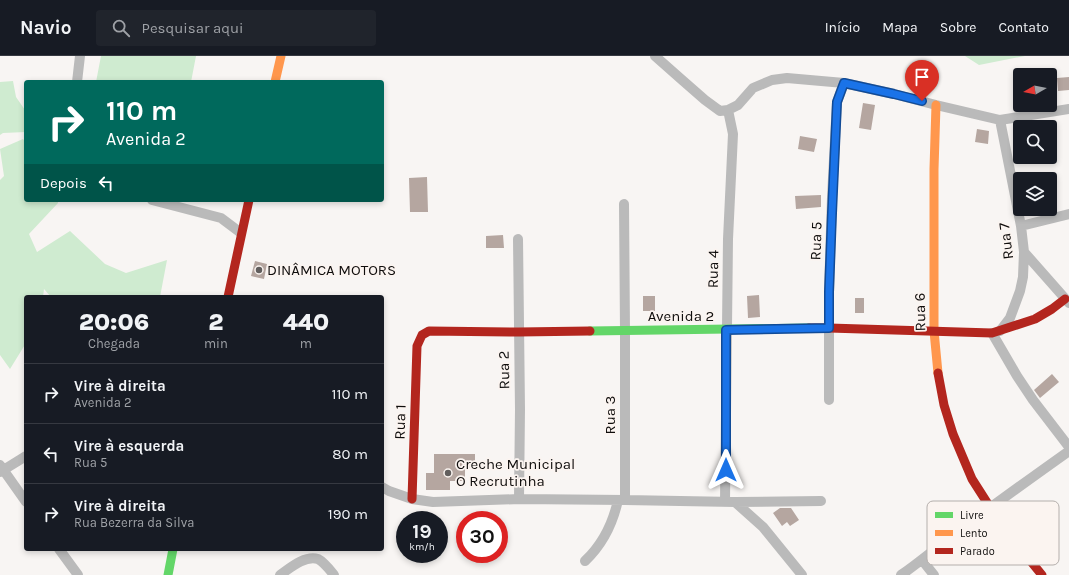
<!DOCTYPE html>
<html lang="pt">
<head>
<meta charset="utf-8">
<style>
  :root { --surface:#171b24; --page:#20242c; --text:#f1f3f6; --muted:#9ea1a6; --line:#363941 }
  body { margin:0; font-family:Karla,sans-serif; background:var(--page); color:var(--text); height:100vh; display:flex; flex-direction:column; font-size:15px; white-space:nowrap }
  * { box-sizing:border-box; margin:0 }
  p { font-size:13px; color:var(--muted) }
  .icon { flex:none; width:22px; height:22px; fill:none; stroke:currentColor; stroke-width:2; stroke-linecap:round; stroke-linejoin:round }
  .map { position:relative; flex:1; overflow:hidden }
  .panel { position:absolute; left:24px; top:239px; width:360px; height:256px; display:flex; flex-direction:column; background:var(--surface); border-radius:4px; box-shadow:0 2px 6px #0003 }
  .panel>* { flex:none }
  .banner { position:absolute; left:24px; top:24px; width:360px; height:122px; border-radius:4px; box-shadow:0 2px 6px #0003; background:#00695c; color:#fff; overflow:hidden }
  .needle { width:26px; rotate:261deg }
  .buttons { position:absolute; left:1013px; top:12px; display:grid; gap:8px }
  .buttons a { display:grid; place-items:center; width:44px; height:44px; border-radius:4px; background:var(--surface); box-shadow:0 2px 6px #0003; font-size:20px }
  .speed { position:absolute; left:396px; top:455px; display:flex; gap:8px; font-size:20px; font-weight:700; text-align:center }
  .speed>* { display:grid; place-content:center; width:52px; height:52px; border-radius:50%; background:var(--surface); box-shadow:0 2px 6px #0003; line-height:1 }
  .speed small { font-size:10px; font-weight:400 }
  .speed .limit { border:6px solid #d22; background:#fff; color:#111 }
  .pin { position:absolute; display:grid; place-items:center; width:34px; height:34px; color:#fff; margin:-41px -17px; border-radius:50% 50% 50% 0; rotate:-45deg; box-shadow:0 0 4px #0007 }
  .pin .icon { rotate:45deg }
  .me { position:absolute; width:44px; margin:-22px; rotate:0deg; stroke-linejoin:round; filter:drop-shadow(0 0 3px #0008) }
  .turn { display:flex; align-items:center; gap:14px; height:84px; padding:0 16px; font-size:18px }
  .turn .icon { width:52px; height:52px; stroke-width:2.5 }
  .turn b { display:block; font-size:28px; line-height:34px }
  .then { display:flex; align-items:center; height:38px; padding:0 16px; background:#0003; gap:8px; font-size:15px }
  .eta { display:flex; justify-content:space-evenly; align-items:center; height:68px; text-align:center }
  .eta b { font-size:24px; font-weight:800; line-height:28px }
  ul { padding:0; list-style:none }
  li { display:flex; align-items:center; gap:12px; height:60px; padding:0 16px; border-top:1px solid var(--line) }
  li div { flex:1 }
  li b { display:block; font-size:15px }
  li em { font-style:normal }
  header { display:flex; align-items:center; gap:24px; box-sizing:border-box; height:56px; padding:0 20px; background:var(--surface); border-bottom:1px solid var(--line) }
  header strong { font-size:19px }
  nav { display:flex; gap:22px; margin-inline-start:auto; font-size:14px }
  .search { width:280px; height:36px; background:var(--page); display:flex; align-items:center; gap:10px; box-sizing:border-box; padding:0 14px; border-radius:4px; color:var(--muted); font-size:15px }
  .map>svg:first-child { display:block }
  .green { fill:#cfebd0 }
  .building { fill:#b5a6a0 }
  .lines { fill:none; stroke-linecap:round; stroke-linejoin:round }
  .street { stroke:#bababa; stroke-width:10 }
  .fast { stroke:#63d668; stroke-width:9 }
  .slow { stroke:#ff974d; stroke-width:9 }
  .jam { stroke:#b3261e; stroke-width:9 }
  .route-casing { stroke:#114b97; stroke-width:10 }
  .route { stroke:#1a73e8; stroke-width:7 }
  .poi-dot { fill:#615e5d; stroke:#fbf4f0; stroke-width:1.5 }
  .labels { text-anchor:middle; stroke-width:3.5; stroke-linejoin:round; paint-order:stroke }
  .street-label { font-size:15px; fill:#0f0d0c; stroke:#fbf4f0 }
  .poi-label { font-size:15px; fill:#0f0d0c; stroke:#fbf4f0; text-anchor:start }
  .key { fill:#fbf4f0; stroke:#b4afac; stroke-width:1 }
  .key-label { font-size:11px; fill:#0f0d0c }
</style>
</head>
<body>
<header>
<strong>Navio</strong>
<div class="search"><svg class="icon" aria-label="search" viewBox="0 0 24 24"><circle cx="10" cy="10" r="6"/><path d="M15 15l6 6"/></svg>Pesquisar aqui</div>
<nav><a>Início</a><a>Mapa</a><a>Sobre</a><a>Contato</a></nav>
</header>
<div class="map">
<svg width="1069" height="519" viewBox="0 0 1069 519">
  <rect width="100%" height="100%" fill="#f8f5f3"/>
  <path class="green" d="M101,0h95l-5,26h-95z
    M965,0h60l-46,9z
    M13,25l3,16 9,13h1v22l-23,1 -3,2v-53z
    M23,83l3,4v57h32v3l-29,31 8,18 33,-21 35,33 21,9 41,-13 -7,37h-109l-7,-8 -1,8h-17v46l-16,26 -10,-14v-175l4,-4 -4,-27z"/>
  <path class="building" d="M1069,21v13l-11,1 -1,-13z
    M863,47l12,2 -4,25 -12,-2z
    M977,73l12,2 -1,13 -13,-2z
    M800,80l17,3 -3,13 -16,-3z
    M427,121l1,35h-18l-1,-34z
    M821,139v12l-25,2 -1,-13z
    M503,179l1,13h-18v-12z
    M255,205l12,3 -3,15 -13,-3z
    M759,239l1,22 -12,1 -1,-22z
    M643,240h12v15h-12z
    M855,242h9v15h-9z
    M1052,318l7,8 -19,16 -6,-8z
    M434,398h41v14h-10v13h-15v9h-24v-17h8z
    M780,452h11l8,12 -9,6 -3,-4 -5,4 -9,-13z"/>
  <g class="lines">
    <path class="street" d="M655,0l26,23 24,21 15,11 8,-1 10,-5 15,-17 19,-8 15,-2 57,5 50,11 42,11 64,15 69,-11
      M77,26l3,-26
      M1000,64l21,106 3,26 -1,25 -3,14 -10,27 -10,13
      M152,144l69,18 20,15
      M624,148l1,127v169
      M1021,170l48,-12
      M518,183l2,170 -1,90
      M1024,196l45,51
      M992,277l25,43 16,24 36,47
      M829,344v-108l3,-95 5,-95 7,-19
      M0,409l26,37
      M0,416l26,-16
      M382,431l7,4 23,8 21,3 86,-3 106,1 110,2 86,-1
      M725,446l3,-263 5,-105 -5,-24
      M735,446l28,25 39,48
      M59,493l19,26
      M922,504l12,15
      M585,505c18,-17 28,-38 33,-61
      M280,519c10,-7 25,-20 38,-16 6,3 12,11 16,16
      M901,519c19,-13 36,-28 54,-41 37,-28 76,-56 114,-83"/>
    <path class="fast" d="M590,275l219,-3
      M168,519l5,-26"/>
    <path class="slow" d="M275,26l6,-26
      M936,49l-2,64v162l4,42"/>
    <path class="jam" d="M228,241l21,-97
      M809,272h20l163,5 43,-14 17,-10 13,-10
      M938,317l6,32 9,29 19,45 30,47 40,49
      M412,443l5,-153 5,-11 7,-4 90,1 71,-1"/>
  </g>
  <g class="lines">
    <g class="route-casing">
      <path id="route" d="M726,414v-140l103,-2v-36l3,-79 5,-111 7,-19 50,11 28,7"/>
    </g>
    <use href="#route" class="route"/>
  </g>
  <g class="poi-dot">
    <circle cx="259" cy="214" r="4"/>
    <circle cx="448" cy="417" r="4"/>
  </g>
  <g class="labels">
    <g class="street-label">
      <text transform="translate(816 185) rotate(-88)" y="5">Rua 5</text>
      <text transform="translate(1006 185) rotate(-97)" y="5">Rua 7</text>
      <text transform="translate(713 213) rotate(-89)" y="5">Rua 4</text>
      <text transform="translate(920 256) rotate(-91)" y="5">Rua 6</text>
      <text x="681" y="265">Avenida 2</text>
      <text transform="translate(504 314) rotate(-91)" y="5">Rua 2</text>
      <text transform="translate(610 359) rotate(-90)" y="5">Rua 3</text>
      <text transform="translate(400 366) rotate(-88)" y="5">Rua 1</text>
    </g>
    <g class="poi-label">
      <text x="267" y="219">DINÂMICA MOTORS</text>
      <text x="456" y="413">Creche Municipal<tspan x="456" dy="17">O Recrutinha</tspan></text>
    </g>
  </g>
  <rect x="927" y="445" width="132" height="64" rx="6" class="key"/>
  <rect x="935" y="456" width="18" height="6" fill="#63d668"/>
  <rect x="935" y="474" width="18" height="6" fill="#ff974d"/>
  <rect x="935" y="492" width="18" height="6" fill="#b3261e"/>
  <g class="key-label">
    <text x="960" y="463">Livre</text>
    <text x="960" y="481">Lento</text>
    <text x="960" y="499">Parado</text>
  </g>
</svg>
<div class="buttons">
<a><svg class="needle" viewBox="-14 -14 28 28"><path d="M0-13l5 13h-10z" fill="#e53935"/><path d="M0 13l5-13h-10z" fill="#9ea1a6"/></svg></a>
<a><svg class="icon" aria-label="search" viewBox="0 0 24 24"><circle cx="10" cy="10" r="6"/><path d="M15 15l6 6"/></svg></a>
<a><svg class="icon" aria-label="layers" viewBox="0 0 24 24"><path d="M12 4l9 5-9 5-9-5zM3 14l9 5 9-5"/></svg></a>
</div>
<div class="speed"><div>19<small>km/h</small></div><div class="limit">30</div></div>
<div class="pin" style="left:922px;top:45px;background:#d93025"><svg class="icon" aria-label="arrive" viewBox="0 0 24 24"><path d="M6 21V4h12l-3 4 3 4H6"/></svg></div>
<svg class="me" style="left:726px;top:414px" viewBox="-20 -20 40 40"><path d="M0-17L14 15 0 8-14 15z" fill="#1a73e8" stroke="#fff" stroke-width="4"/></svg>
<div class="banner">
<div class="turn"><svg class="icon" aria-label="right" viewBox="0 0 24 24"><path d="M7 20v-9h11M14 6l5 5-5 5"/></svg><div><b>110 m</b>Avenida 2</div></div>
<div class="then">Depois<svg class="icon" aria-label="left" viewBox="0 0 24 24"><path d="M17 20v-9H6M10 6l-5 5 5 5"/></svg></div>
</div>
<section class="panel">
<div class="eta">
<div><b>20:06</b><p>Chegada</p></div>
<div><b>2</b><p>min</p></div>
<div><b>440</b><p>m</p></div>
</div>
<ul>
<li><svg class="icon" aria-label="right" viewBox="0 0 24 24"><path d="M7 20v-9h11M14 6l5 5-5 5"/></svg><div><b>Vire à direita</b><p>Avenida 2</p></div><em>110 m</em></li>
<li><svg class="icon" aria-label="left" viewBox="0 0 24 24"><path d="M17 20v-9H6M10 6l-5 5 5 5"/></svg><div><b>Vire à esquerda</b><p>Rua 5</p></div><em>80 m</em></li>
<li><svg class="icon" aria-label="right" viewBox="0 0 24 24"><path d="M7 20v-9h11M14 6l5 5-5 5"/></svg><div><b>Vire à direita</b><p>Rua Bezerra da Silva</p></div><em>190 m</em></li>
</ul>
</section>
</div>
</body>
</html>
